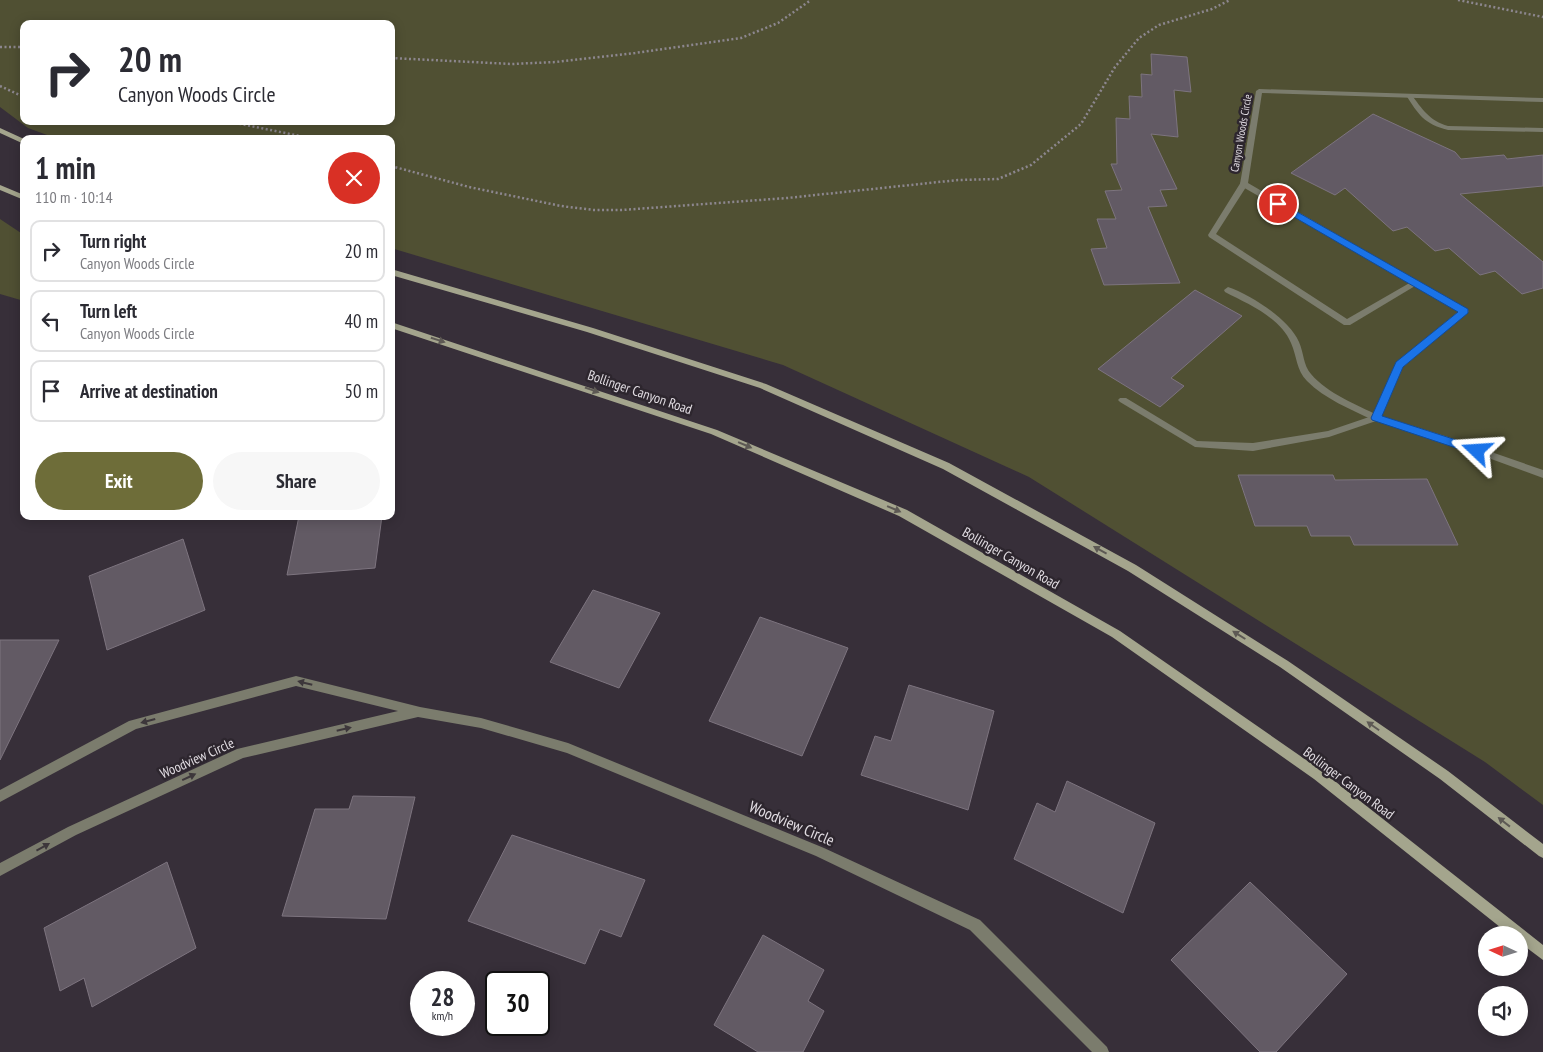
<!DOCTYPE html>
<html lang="en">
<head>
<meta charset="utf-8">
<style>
  :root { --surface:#fff; --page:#f7f7f7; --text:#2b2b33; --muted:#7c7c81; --line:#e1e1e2; --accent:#6e6d39 }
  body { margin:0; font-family:"PT Sans Narrow",sans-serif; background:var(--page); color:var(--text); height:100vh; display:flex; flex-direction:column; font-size:19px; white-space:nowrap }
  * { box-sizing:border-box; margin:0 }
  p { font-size:16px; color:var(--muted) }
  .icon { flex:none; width:28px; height:28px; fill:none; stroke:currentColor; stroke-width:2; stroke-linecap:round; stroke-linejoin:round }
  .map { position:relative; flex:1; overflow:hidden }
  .panel { position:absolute; left:20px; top:135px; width:375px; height:385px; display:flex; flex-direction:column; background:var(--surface); border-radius:10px; box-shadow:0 2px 12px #0003 }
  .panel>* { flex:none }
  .guide { position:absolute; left:20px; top:20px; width:375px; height:105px; border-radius:10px; box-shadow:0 2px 12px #0003; background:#fff; color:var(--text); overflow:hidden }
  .needle { width:32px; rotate:274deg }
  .buttons { position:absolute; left:1478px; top:926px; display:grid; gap:10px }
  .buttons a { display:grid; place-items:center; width:50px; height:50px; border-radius:50%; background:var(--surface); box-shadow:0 2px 12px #0003; font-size:25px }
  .speed { position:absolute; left:410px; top:971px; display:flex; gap:10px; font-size:25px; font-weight:700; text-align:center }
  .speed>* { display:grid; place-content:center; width:65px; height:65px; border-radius:50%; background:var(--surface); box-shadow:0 2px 12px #0003; line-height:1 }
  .speed small { font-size:12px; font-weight:400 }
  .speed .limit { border:2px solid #111; border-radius:8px; background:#fff; color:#111 }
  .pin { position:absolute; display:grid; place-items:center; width:42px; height:42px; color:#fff; margin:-21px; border:2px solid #fff; border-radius:50%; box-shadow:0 1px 5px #0007 }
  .me { position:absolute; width:55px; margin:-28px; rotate:290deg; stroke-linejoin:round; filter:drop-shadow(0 0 4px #0008) }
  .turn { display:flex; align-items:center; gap:18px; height:105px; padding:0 15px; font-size:22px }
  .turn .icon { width:65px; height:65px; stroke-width:2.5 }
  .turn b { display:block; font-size:35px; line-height:42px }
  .round { display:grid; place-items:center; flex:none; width:52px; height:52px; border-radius:26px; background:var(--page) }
  .headline { display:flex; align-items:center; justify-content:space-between; height:85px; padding:0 15px }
  h1 { font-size:30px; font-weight:700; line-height:38px }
  .primary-button { display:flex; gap:10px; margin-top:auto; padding:10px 15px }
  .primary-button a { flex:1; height:58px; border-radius:30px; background:var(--accent); color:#fff; font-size:20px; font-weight:700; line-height:58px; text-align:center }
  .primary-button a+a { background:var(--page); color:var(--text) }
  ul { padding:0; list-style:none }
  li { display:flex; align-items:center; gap:15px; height:62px; margin:0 10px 8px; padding:0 5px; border:2px solid var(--line); border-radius:10px }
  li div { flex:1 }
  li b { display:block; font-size:19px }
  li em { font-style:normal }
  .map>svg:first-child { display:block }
  .green { fill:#505033; fill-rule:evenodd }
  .building { fill:#625a64; stroke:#7d747f }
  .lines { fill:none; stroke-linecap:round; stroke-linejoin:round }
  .path { stroke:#8d878f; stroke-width:2.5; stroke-dasharray:2 2.5; stroke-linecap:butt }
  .lane { fill:#7b7c6d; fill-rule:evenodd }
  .street { fill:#7b7c6d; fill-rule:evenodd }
  .secondary { fill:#a4a58d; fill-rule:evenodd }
  .oneway { fill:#5d5954 }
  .oneway2 { fill:#3d373b }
  .route { fill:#1a73e8; stroke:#114b97 }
  .labels { text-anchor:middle; stroke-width:5; stroke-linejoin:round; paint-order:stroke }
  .far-street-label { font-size:11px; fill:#e1dce2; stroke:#2d262e }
  .street-label { font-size:14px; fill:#e1dce2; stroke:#2d262e }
  .near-street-label { font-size:16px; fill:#e1dce2; stroke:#2d262e }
</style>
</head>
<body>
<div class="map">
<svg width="1543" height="1052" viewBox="0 0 1543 1052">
  <rect width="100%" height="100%" fill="#372f39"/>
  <path class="green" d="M0,0h1543v805l-58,-43 -456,-285 -246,-112 -392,-117v-109h-333l-30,-11 -28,-21zM24,24h367v97h-367z
    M0,219l24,16v66l-24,-7z"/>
  <path class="building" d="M1151,54l36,3 4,35 -17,-2 4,47 -27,-3 26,55 -17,1 7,16 -19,1 32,76 -76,2 -13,-36 16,-1 -10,-29h19l-11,-28 17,-1 -11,-26h6l-1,-46 14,1 -1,-23 13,1 -1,-23 11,1z
    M1373,114l82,38 6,7 43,-4 3,4 36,-4v31l-83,8 83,68v26l-21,6 -27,-23 -15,4 -31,-27 -14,3 -28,-24 -14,4 -48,-43 -10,7 -44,-22z
    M1195,290l47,26 -71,62 13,8 -24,21 -62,-38z
    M1238,475h95l2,5 92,-1 31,66h-104l-4,-9h-39l-4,-10h-52z
    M299,516h83l-7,52 -88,7z
    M183,539l22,71 -98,40 -18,-74z
    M593,590l67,23 -41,75 -69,-26z
    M760,617l88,31 -46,108 -93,-35z
    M0,640h59l-59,120z
    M909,685l85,26 -26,99 -107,-35 14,-39 16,5z
    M1067,781l88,42 -32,90 -109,-54 23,-56 18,9z
    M353,796l62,1 -29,122 -104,-3 33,-107h34z
    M512,835l133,45 -24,57 -21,-8 -15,35 -117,-43z
    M167,862l29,86 -104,59 -8,-29 -24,13 -16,-63z
    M1250,882l97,92 -71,78h-16l-89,-92z
    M763,935l61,35 -16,31 16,10 -21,41h-45l-44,-27z"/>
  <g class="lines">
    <path class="path" d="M1458,0l85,17
      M0,47h24
      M391,58l121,6 44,-2 79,-9 106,-15 37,-15 33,-23
      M0,86l24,11
      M226,121l89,18
      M391,166l78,21 92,19 33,4h28l165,-12 171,-18 40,-1 33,-14 50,-41 34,-57 24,-29 20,-13 53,-16 18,-9"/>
    <path class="lane" d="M1407,94h4c11,15 19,27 37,32l95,2v4l-95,-2c-24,-6 -30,-16 -42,-35z
      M1241,182h6l1,2 -32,50 131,85 66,-38 3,-1 4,3 -70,42h-6l-135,-88 -1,-2z
      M1228,287c23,8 61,32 71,55 5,11 4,23 12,32 17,20 45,30 68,42l2,2 -2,2h-6c-23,-11 -48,-21 -66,-39 -11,-11 -10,-25 -16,-38 -11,-26 -43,-39 -66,-51l-1,-2z"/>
    <path class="street" d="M1259,89l284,9v4l-281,-9 -14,90 221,128 -66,56 -22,49 67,21 95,33v8l-101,-37 -66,-20 -47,16 -76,14 -58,-4 -75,-45 -2,-2 2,-2h6l71,43 56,2 75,-12 44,-15 24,-53 63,-52 -218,-125 -1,-2 16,-93z
      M296,676l124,31 61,11 87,25 256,105 156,72 127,127 2,5h-17l-122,-122 -154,-74 -249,-103 -86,-25 -63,-11 -175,41 -167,77 -76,41v-13l68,-36 169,-78 161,-38 -102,-25 -160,43 -136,73v-12l129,-69z"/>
    <path class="secondary" d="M0,128l24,11v5l-24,-11z
      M0,185l24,10v5l-24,-10z
      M391,269l202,59 173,56 183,79 187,102 152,96 160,110 95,73v14l-4,-2 -99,-77 -160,-112 -152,-96 -185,-102 -183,-81 -173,-56 -196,-57z
      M391,322l326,108 190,80 213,121 202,140 221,174v15l-24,-18v-7h-9l-196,-156 -202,-142 -213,-121 -188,-82 -320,-106z"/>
  </g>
  <defs><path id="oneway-solid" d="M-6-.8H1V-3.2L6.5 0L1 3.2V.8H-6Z" transform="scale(1.25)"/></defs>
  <g class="oneway">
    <use href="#oneway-solid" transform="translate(438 340) rotate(18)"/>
    <use href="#oneway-solid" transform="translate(592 390) rotate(19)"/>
    <use href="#oneway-solid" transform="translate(745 445) rotate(23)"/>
    <use href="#oneway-solid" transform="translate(894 509) rotate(23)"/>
    <use href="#oneway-solid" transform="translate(1100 550) rotate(-151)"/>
    <use href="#oneway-solid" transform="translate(1239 635) rotate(-148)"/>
    <use href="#oneway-solid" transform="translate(1373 726) rotate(-145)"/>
    <use href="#oneway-solid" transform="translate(1504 822) rotate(-142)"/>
  </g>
  <g class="oneway2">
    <use href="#oneway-solid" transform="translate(305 683) rotate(-166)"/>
    <use href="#oneway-solid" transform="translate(148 721) rotate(165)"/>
    <use href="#oneway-solid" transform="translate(344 729) rotate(-13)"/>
    <use href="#oneway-solid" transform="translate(189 777) rotate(-25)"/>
    <use href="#oneway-solid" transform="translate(43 847) rotate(-29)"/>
  </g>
  <path class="route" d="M1278,201l190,108v4l-65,54 -21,49 99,32 2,3 -2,3h-7l-102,-34 -1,-2 25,-56 62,-50 -183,-106v-4z"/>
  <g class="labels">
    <g class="far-street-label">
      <text transform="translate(1241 133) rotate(-80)" y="4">Canyon Woods Circle</text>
    </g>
    <g class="street-label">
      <text transform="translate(640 392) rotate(19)" y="5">Bollinger Canyon Road</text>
      <text transform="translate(1011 558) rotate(30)" y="5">Bollinger Canyon Road</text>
      <text transform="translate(197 758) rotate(-24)" y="5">Woodview Circle</text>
      <text transform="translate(1349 783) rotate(37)" y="5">Bollinger Canyon Road</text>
    </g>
    <g class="near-street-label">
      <text transform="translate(792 823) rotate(23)" y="6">Woodview Circle</text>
    </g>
  </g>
</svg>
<div class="buttons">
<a><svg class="needle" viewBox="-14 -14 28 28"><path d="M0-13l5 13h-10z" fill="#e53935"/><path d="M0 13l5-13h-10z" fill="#7c7c81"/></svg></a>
<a><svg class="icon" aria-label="sound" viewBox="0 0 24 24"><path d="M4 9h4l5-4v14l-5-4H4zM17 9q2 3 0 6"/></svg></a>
</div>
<div class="speed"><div>28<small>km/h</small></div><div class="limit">30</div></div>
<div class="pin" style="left:1278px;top:204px;background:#d93025"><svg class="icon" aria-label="arrive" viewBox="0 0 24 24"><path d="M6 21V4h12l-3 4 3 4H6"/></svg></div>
<svg class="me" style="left:1477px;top:451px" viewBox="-20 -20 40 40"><path d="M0-17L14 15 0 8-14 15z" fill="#1a73e8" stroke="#fff" stroke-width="4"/></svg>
<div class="guide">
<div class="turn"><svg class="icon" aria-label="right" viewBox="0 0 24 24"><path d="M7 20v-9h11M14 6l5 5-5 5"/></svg><div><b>20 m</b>Canyon Woods Circle</div></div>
</div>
<section class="panel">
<div class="headline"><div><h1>1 min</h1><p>110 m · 10:14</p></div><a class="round" style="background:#d93025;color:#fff"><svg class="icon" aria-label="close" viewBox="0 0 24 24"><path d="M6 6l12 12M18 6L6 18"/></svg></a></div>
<ul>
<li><svg class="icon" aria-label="right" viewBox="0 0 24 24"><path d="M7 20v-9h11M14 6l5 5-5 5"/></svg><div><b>Turn right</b><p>Canyon Woods Circle</p></div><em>20 m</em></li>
<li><svg class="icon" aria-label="left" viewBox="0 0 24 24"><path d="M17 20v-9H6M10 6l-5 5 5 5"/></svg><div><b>Turn left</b><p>Canyon Woods Circle</p></div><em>40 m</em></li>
<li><svg class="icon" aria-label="arrive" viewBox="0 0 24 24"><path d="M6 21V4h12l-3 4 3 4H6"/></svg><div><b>Arrive at destination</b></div><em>50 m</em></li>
</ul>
<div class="primary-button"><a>Exit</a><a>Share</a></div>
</section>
</div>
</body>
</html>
